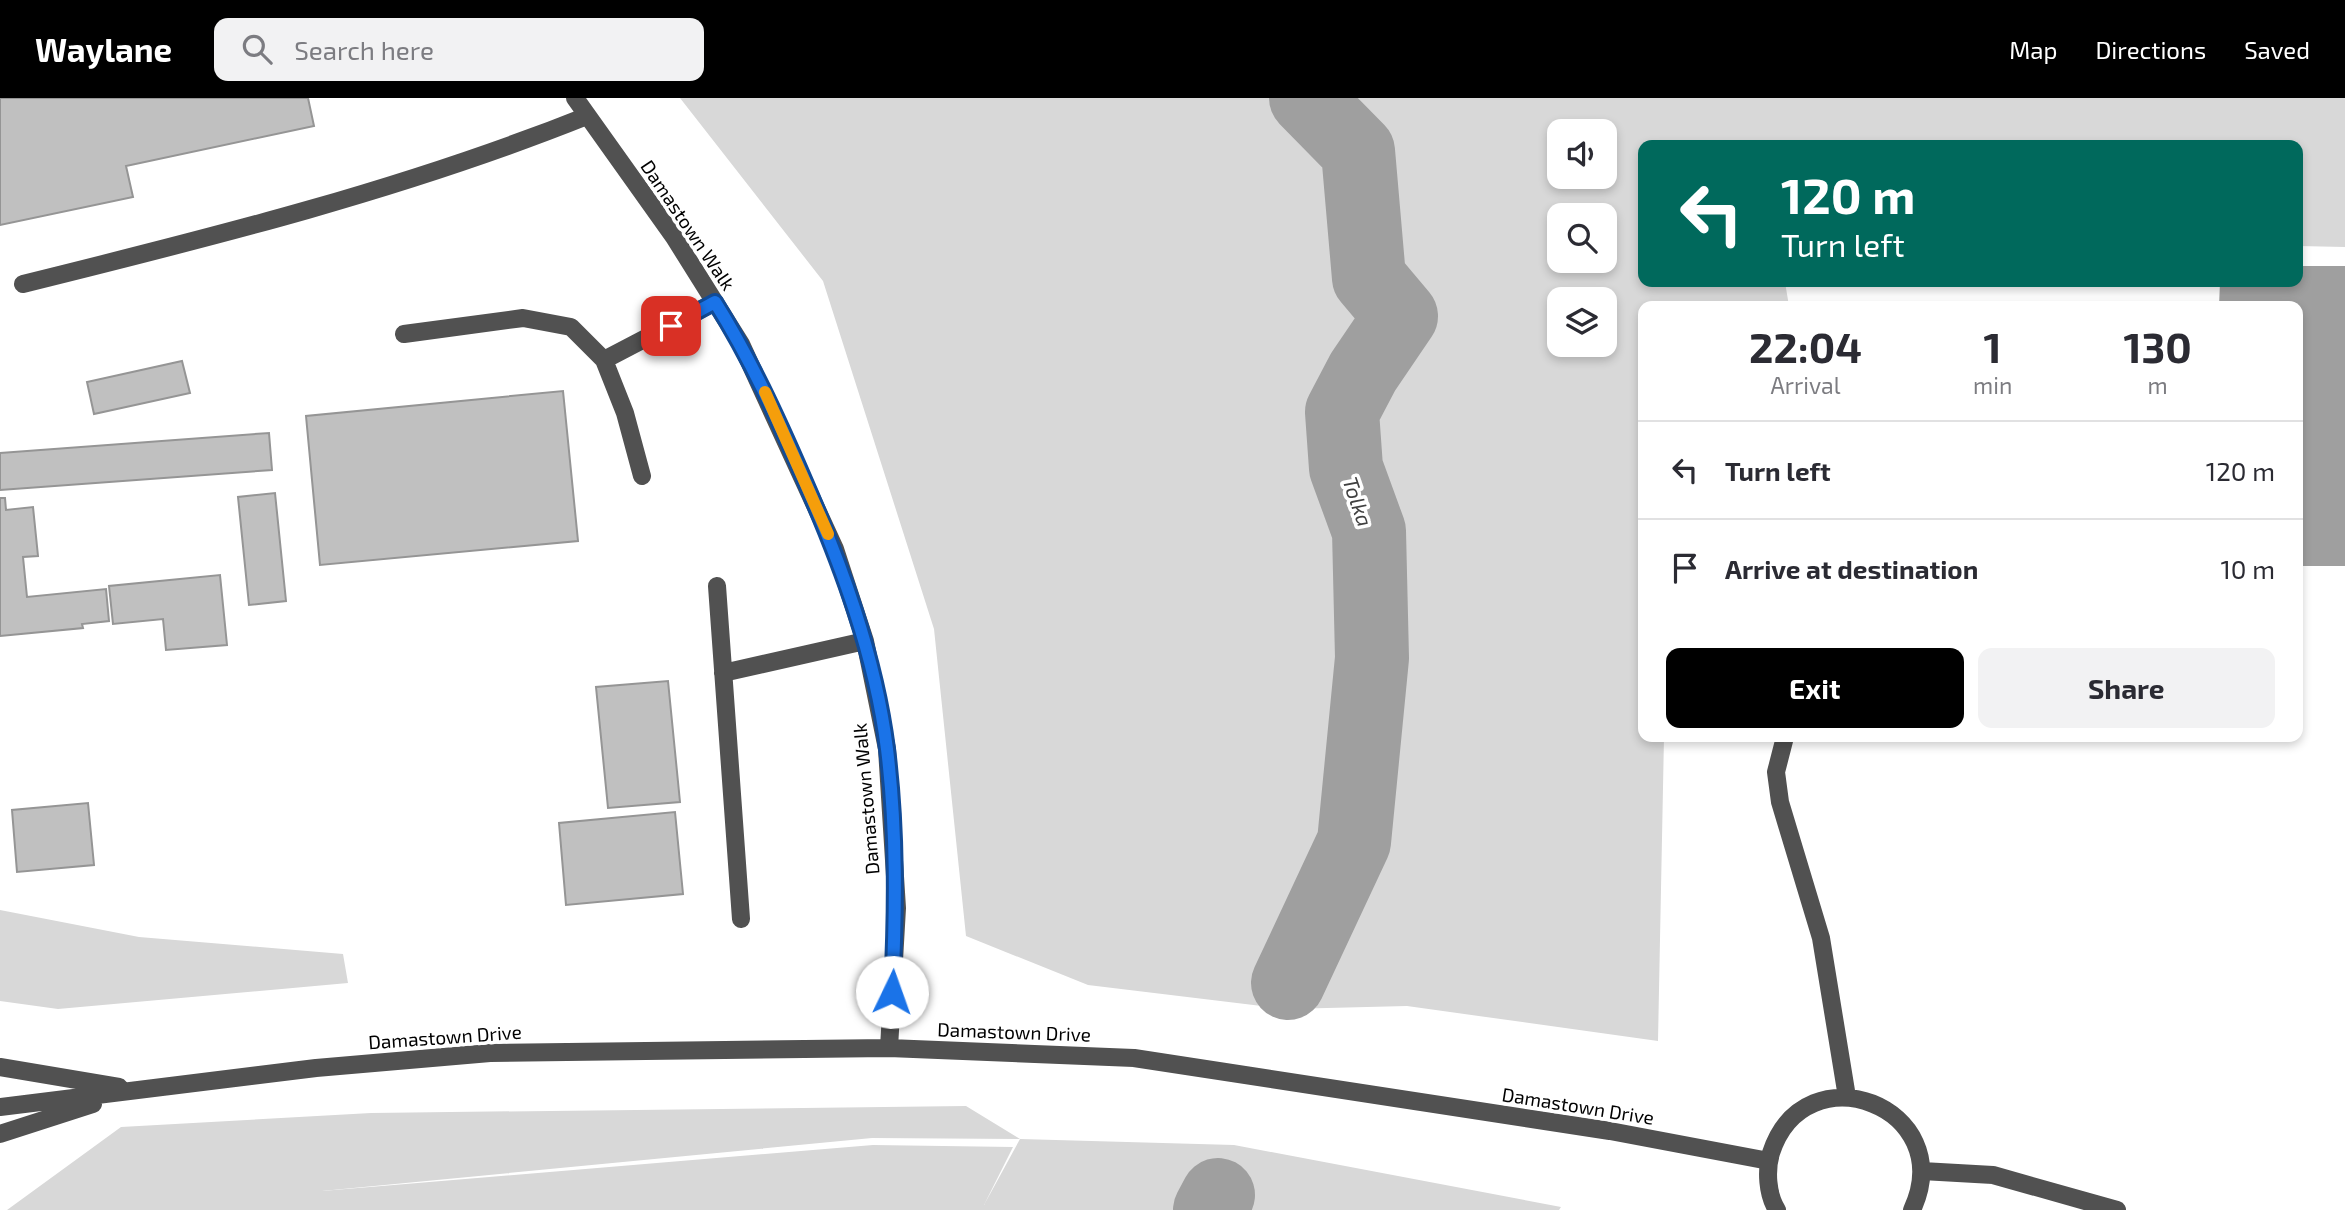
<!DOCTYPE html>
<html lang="en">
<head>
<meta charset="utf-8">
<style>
  :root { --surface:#fff; --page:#f2f2f3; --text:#2b2b33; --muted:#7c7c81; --line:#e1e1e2; --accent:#000 }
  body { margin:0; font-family:"Exo 2",sans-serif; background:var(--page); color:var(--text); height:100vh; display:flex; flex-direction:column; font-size:26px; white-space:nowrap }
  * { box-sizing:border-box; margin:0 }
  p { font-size:23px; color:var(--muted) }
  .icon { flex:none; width:38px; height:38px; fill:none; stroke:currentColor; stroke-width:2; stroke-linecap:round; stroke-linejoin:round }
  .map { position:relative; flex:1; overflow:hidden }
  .sheet { position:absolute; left:1638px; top:203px; width:665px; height:441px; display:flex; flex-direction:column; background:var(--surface); border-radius:14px; box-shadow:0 4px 10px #0003 }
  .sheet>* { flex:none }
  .guide { position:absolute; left:1638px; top:42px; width:665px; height:147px; border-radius:14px; box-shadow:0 4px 10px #0003; background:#00695c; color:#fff; overflow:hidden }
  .controls { position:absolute; left:1547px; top:21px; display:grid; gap:14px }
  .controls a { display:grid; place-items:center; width:70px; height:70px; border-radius:14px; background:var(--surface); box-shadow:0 4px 10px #0003; font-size:35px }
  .pin { position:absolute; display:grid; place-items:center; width:60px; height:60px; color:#fff; margin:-30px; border-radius:14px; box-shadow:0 4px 10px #0006 }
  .me { position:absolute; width:77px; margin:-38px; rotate:3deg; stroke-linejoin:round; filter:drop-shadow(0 0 5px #0008) }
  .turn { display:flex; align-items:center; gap:24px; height:147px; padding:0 28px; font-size:32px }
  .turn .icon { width:91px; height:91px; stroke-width:2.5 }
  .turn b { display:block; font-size:49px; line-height:60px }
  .eta { display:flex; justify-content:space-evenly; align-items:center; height:119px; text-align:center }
  .eta b { font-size:42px; font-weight:700; line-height:49px }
  .cta { display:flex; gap:14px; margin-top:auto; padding:14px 28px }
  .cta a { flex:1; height:80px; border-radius:14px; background:var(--accent); color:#fff; font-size:28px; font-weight:700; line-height:80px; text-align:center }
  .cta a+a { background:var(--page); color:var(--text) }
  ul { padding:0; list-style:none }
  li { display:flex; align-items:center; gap:21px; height:98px; padding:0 28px; border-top:2px solid var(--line) }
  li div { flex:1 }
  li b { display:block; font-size:26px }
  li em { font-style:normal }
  header { display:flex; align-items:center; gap:42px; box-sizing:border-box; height:98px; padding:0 35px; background:var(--accent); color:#fff }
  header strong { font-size:33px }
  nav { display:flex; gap:38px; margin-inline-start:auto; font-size:24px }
  .search { width:490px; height:63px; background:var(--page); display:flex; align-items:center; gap:18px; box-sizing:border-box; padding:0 24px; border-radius:14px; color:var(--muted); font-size:26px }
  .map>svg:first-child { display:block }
  .green { fill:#d8d8d8; fill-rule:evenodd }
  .water { fill:#9f9f9f }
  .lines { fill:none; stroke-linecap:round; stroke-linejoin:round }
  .river { stroke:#9f9f9f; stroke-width:74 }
  .building { fill:#c0c0c0; stroke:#959595; stroke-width:2 }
  .minor { stroke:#515151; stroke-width:18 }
  .route-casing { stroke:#114b97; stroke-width:18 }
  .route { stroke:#1a73e8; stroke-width:12 }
  .slow { stroke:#f59e0b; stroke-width:12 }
  .labels { text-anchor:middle; stroke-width:7; stroke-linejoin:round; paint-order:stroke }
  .street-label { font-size:19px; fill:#000; stroke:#fff }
  .water-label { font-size:21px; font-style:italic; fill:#404040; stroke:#fff }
</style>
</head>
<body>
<header>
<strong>Waylane</strong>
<div class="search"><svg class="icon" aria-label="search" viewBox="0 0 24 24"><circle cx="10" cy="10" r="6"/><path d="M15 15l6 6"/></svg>Search here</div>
<nav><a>Map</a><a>Directions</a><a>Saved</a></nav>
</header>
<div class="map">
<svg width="2345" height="1112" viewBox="0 0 2345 1112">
  <rect width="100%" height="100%" fill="#fff"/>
  <path class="green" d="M680,0h1665v149l-47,-1v-101h-655v137h142l4,24h-146v431h21l-6,304 -251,-35 -120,3 -199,-24 -122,-49 -32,-307 -111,-348zM1559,33h46v46h-46zM1559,117h46v46h-46zM1559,201h46v46h-46z
    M0,812l139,27 204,17 5,29 -290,26 -58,-8z
    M966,1008l54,33 214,6 327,62 -2,3h-1552l114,-83 250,-14zM872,1040l148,1 -36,66 29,-58 -140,-2 -551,46z"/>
  <path class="water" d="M2298,168h47v300h-47v-260h-79l1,-24h78z"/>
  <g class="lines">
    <path class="river" d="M1288,885l66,-141 18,-184 -3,-127 -23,-63 -4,-56 21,-40 38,-56 -32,-38 -11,-127 -52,-53
      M1210,1112l8,-15"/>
  </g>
  <path class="building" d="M0,0h308l6,28 -188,40 7,31 -133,28z
    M182,263l8,32 -96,21 -7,-32z
    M563,293l15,150 -258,24 -14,-149z
    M269,335l3,37 -272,20v-37z
    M275,395l11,108 -37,4 -11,-108z
    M0,400h5l1,12 27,-3 5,49 -15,1 4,40 79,-8 3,32 -27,3 1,4 -83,8z
    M220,477l7,70 -61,5 -3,-31 -50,5 -4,-38z
    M668,583l12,121 -72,6 -12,-121z
    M88,705l6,62 -77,7 -5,-62z
    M675,714l8,82 -117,11 -7,-82z"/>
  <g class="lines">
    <path class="minor" d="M575,0l99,139 67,107 94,205 30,92 22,108 10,159 -8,140
      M23,186c190,-47 382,-95 564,-168
      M404,236l119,-16 48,9 33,33 21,53 17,63
      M604,262l111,-58
      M717,488l24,333
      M723,575l142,-32
      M1785,639l-9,35 4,30 41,136 26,159
      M0,969l119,20
      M0,1009l316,-39 174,-15 399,-5 245,10 476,73 159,30
      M0,1036l93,-30
      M1922,1073l71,4 124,35
      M1777,1112c-10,-16 -11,-40 -6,-57 34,-105 189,-46 141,57"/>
  </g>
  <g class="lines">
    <g class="route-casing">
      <path id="route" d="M671,228l44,-24c35,56 62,115 88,175 38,87 72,177 84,272 10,81 9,162 5,243"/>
    </g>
    <use href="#route" class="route"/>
    <path class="slow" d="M765,294l63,142"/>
  </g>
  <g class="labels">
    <g class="street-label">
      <text transform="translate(688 127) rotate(56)" y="7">Damastown Walk</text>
      <text transform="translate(866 701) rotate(-95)" y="7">Damastown Walk</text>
      <text transform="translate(1014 934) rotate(2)" y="7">Damastown Drive</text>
      <text transform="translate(445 939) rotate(-4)" y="7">Damastown Drive</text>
      <text transform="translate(1578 1008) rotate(9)" y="7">Damastown Drive</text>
    </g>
    <g class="water-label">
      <text transform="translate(1357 404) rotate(71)" y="7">Tolka</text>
    </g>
  </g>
</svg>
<div class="controls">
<a><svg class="icon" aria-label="sound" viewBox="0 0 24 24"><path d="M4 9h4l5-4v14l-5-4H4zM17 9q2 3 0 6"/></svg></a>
<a><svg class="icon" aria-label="search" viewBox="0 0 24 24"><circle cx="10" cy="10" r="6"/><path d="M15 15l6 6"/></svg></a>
<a><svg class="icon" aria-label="layers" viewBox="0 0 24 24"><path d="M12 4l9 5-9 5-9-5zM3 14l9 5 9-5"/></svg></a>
</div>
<div class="pin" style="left:671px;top:228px;background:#d93025"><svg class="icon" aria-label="arrive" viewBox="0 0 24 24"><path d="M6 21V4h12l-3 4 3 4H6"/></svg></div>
<svg class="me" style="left:892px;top:894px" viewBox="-20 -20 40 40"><circle r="19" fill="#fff"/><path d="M0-13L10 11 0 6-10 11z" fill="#1a73e8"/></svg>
<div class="guide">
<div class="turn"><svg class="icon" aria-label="left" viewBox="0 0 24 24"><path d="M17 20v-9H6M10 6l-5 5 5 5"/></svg><div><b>120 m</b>Turn left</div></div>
</div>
<section class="sheet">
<div class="eta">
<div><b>22:04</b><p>Arrival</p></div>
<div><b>1</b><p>min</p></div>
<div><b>130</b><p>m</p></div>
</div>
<ul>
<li><svg class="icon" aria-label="left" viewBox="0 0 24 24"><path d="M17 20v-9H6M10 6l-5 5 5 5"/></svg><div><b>Turn left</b></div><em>120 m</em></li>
<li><svg class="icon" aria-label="arrive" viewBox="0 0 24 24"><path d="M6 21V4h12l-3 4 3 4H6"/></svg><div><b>Arrive at destination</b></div><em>10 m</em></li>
</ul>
<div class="cta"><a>Exit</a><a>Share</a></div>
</section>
</div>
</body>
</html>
